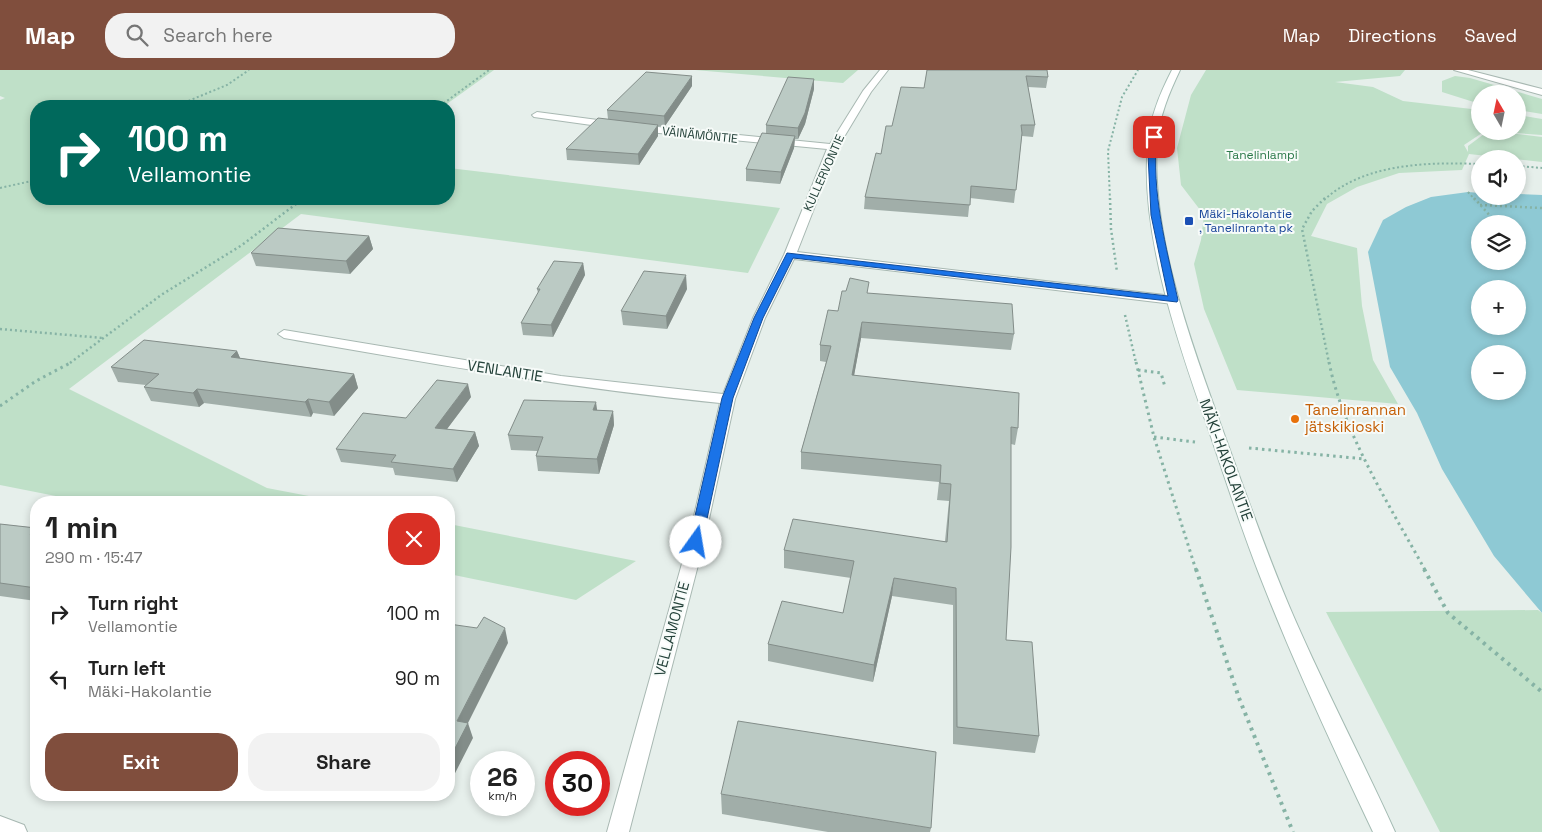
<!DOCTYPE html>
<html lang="en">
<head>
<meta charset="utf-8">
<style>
  :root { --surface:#fff; --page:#f2f2f2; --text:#222; --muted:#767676; --accent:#804e3d }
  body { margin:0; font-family:"Space Grotesk",sans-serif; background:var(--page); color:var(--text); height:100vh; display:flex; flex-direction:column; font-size:19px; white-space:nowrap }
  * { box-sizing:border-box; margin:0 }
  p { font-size:16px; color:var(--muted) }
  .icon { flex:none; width:28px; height:28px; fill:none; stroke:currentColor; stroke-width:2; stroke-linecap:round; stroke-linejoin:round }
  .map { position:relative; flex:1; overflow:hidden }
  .panel { position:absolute; left:30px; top:426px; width:425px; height:305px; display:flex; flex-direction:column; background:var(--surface); border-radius:20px; box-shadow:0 2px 8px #0003 }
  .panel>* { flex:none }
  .top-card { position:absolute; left:30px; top:30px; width:425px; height:105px; border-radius:20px; box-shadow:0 2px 8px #0003; background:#00695c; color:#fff; overflow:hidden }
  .needle { width:32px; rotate:351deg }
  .tools { position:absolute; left:1471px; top:15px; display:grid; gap:10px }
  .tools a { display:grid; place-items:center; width:55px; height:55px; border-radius:50%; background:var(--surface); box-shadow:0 2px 8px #0003; font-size:25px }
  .speed { position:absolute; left:470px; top:681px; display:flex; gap:10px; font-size:25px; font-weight:700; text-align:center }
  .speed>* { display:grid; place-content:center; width:65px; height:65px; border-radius:50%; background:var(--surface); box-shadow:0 2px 8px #0003; line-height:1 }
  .speed small { font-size:12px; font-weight:400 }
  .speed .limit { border:8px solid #d22; background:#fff; color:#111 }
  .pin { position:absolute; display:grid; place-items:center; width:42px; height:42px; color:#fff; margin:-21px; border-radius:10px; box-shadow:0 2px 8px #0006 }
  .me { position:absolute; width:55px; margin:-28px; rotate:13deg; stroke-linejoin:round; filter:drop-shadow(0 0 4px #0008) }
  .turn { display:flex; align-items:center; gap:18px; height:105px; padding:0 15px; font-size:22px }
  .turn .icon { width:65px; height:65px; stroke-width:2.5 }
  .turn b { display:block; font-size:35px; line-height:42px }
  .round { display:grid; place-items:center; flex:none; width:52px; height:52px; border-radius:20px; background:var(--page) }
  .overview { display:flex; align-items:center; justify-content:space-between; height:85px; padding:0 15px }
  h1 { font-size:30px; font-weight:700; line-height:38px }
  .button { display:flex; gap:10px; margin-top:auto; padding:10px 15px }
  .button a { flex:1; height:58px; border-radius:20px; background:var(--accent); color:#fff; font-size:20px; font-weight:700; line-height:58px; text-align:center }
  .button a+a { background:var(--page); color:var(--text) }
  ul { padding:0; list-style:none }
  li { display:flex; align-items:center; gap:15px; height:65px; padding:0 15px }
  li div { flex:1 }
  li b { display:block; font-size:19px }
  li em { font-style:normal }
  header { display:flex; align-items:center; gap:30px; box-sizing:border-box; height:70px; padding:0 25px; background:var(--accent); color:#fff }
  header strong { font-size:24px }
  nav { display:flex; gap:28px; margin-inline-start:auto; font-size:18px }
  .search { width:350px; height:45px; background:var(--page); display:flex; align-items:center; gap:12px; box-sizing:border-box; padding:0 18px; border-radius:20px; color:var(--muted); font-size:19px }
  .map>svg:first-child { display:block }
  .green { fill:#bfe0c8 }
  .water { fill:#8ec9d4; fill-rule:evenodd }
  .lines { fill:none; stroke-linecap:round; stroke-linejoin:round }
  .street-casing { stroke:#a8b8b2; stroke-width:2 }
  .secondary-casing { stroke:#a4bbb3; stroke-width:2 }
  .path-far3 { stroke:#86b3a5; stroke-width:2; stroke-dasharray:2 2.5; stroke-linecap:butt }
  .path-far2 { stroke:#86b3a5; stroke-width:2.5; stroke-dasharray:2 3; stroke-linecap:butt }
  .path-far1 { stroke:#86b3a5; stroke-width:3; stroke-dasharray:2.5 4; stroke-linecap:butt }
  .path { stroke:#86b3a5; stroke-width:4; stroke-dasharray:3 5; stroke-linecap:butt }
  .street { fill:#fff; fill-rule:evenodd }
  .secondary { fill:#fff; fill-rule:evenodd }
  .wall { fill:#a1aea9 }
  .shaded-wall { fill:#838d89 }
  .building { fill:#bbcac4; stroke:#838d89 }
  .route { fill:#1a73e8; stroke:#114b97 }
  .transit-dot { fill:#1a4fb4; stroke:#f7fbf9; stroke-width:2 }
  .food-dot { fill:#e8710a; stroke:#f7fbf9; stroke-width:2 }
  .labels { text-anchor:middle; stroke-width:4; stroke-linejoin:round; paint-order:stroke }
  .far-street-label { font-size:12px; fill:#24423a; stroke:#f7fbf9 }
  .far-park-label { font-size:12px; fill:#2d7a4b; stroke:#f7fbf9 }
  .far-transit-label { font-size:12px; fill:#164399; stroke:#f7fbf9; text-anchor:start }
  .street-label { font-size:15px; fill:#24423a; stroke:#f7fbf9 }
  .food-label { font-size:15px; fill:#c56008; stroke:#f7fbf9; text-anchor:start }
</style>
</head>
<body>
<header>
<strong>Map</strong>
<div class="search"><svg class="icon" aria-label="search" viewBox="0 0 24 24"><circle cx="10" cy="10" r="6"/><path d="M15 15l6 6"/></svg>Search here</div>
<nav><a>Map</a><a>Directions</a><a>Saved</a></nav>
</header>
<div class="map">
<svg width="1542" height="762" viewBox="0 0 1542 762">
  <rect width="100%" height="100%" fill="#e6efeb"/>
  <path class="green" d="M0,0h494l-50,36h-408v93h413v-31l331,40 -32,65 -447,-59 -232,175 198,99 73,14h-254l-86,-17v-385l5,-2 -5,-2z
    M695,0h163l-15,13z
    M1206,0h199l-5,6 -65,6 38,5 30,14 77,9v21h5l-21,14 4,7v-6l20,-15h30v-16l24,4v16l-42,-3 42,5v25l-73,-8 -7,16 -63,3 -42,14 -30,17 -16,32 46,12 5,58 11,54 25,44 -161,-14 -33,-81 -10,-45 7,-24 3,-25 -23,-30 -4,-37 14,-53z
    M1455,6l15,2 72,21v15l-24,-4v-16h-38v10l-38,-12v-11z
    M449,454l187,37 -60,39 -127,-26z
    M1538,540l4,3v219h-102l-114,-220z"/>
  <path class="water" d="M1468,122l12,1v3h38v-2l24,1v418l-48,-57 -52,-87 -25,-56 -27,-46 -22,-115 15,-32 23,-13 25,-10zM1480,154h38v37h-38zM1480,219h38v37h-38zM1480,284h38v37h-38z"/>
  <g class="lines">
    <g class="street-casing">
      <path id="street" d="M880,0h8l-17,22 -33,55 -41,105 376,44 6,4 -6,4 -379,-45 -29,59 -30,81 -31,143 -75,290h-22l81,-290 32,-139c-146,-14 -291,-40 -436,-65l-6,-4 6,-4 277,46 162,18 30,-76 31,-63 43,-106 -189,-18 -5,-3 5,-3 192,19 33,-53z
        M1454,0h14l74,19v6z
        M537,42l76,10 5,3 -5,3 -79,-11 -2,-2z
        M0,746l24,9 3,7h-27z"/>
    </g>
    <g class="secondary-casing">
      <path id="secondary" d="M1172,0h8c-11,23 -21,47 -23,73 -6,89 32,194 62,277 25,68 48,136 77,202 31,71 67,139 99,210h-22c-39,-82 -77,-164 -110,-248 -20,-50 -36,-100 -53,-150 -30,-85 -71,-200 -62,-291 2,-26 12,-50 24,-73z"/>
    </g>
    <path class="path-far3" d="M176,36l51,-21 22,-15
      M440,36l49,-36
      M1518,96l24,2
      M0,118l36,-8
      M1468,122l7,8
      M1110,130l-2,-49 14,-54 16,-27
      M1324,130c40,-37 105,-38 156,-36"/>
    <path class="path-far2" d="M1110,128l1,31 6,43
      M1325,128l-13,13 -10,18 27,134
      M1474,128l19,21
      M1480,135l62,3
      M1125,245l11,48
      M0,259l103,9
      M70,293l91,-68 81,-50 54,-41 12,-5"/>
    <path class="path-far1" d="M1136,292l18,75 42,133
      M1329,292c14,71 61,144 96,208
      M1138,300l23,3 4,14
      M0,336l36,-25 36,-19
      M1154,367l41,5
      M1249,378l116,11"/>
    <path class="path" d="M1196,499l43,129 54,134
      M1424,499l24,44 94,79"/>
    <use href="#street" class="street"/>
    <use href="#secondary" class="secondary"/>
  </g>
  <path class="wall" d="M927,0l121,7 -2,11 -18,-1 7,38 -2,12 -11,-1 -8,67 -44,-5 -2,19 -104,-8 1,-12 16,-43 11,-28 32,-38z
    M814,9v10l-9,35 -7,15h-3l-1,9 -14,36 -34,-3v-12l20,-35v-9z
    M692,16l-27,40h-7v10l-19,29 -72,-5 -1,-11 42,-30 -1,-9z
    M369,166l4,13 -23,25 -94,-8 -5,-13z
    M583,193l2,12 -32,62 -30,-2 -2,-12 17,-30 -1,-4z
    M687,219l-20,40 -44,-4 -2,-14z
    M868,223l146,41 -3,16 -150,-12 -7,37 164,53 -3,17 -4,-1 -5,196 33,96 -4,17 -82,-9v-139l-61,-9 -19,86 -105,-21v-17l75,-31 8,-35 -67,-10v-18l161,-9 4,-40 -12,-1 2,-18 -138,-13v-17l25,-90 -6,-1v-16l18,-34z
    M237,281l3,7 114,16 4,14 -24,28 -21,-3 -2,4 -107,-14 -5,4 -48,-6 -7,-14 2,-2 -28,-3 -7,-15z
    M471,327l-24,32 28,3 4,14 -22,36 -62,-7 -2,-7 -52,-6 -5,-13 70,-31z
    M597,340l16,1 1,14 -15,49 -61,-3 -2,-15 1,-5 -26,-1 -3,-15z
    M0,454l36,4v73l-36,-5z
    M721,724l210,34 -1,4h-102l-106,-18z
    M418,725h25l-2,5z"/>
  <path class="shaded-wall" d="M692,6v10l-27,40 -1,-10z
    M814,9v10l-9,35 -7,15v-11z
    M658,55v11l-19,29 -1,-11z
    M795,66l-1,12 -14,36 1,-12z
    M369,166l4,13 -23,25 -4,-13z
    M583,193l2,12 -32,62 -2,-12z
    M686,205l1,14 -20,40 -1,-13z
    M862,252l-1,16 -10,54 1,-17z
    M237,281l6,14 -12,-8z
    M354,304l4,14 -24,28 -5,-14z
    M468,314l3,13 -33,44 -3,-13z
    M197,319l7,14 -5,4 -6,-14z
    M308,329l5,14 -2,4 -6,-15z
    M596,332l2,14 -5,-6z
    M613,341l1,14 -15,49 -2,-15z
    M475,362l4,14 -22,36 -4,-13z
    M36,458v17l-6,-10z
    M894,508l-2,18 -19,86 1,-17z
    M505,558l3,15 -44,88 4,-8 5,15 -24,47v-25l8,-39z
    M439,725h4l-2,5z"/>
  <path class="building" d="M927,0h120l1,7 -22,-1 9,49h-14l1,8 -6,57 -45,-4 -1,19 -105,-8 11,-44 5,1 5,-28h6l9,-39 23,1z
    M646,2l46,4 -28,40 -57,-6z
    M788,7l26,2 -9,34 -7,15 -32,-3z
    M598,48l60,7 -20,29 -72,-5z
    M762,63l33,3 -14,36 -35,-3z
    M278,158l91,8 -23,25 -95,-8z
    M554,191l29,2 -32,62 -30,-2 19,-34h-3z
    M644,201l42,4 -20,41 -45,-5z
    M850,208l19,4 -2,11 145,11 2,30 -152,-12 -10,53 167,18 -1,35 -7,-1v120l-5,93 26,2 7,94 -82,-9 -1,-139 -62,-10 -20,87 -106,-21 14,-43 61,12 11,-52 -70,-11 9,-31 154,23 4,-58 -11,-1 1,-18 -140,-13 30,-106 -11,-1 8,-35 10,1 4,-20h4z
    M144,270l93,11 -6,6 123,17 -25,28 -21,-3 -3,3 -108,-13 -4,4 -49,-6 15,-13 -48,-7z
    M437,310l31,4 -33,44 40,4 -22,37 -62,-7 5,-7 -60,-6 27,-36 43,5z
    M524,330l72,2 -3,8 20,1 -16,48 -61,-3 7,-19 -35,-2z
    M0,454l36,4 -6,7 6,1v52l-36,-5z
    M484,547l21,11 -48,93 11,2 -19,37v-136l28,4z
    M738,651l198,31 -5,76 -210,-34z"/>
  <path class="route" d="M1151,65l6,2c-6,55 9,110 21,163l-1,2 -384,-44 -30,60 -30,80 -31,144 -2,3h-9l-2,-3 33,-144 32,-80 33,-65 381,43 -17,-81 -3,-61z"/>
  <rect class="transit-dot" x="1184" y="146" width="10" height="10" rx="2.5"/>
  <circle class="food-dot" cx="1295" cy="349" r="5"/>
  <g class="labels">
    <g class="far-street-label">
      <text transform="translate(700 65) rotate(6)" y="4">VÄINÄMÖNTIE</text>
      <text transform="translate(824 103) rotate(-66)" y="4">KULLERVONTIE</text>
    </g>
    <g class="far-park-label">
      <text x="1262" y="89">Tanelinlampi</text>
    </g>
    <g class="far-transit-label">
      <text x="1199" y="148">Mäki-Hakolantie<tspan x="1199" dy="14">, Tanelinranta pk</tspan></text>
    </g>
    <g class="street-label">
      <text transform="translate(505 301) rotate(9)" y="5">VENLANTIE</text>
      <text transform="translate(1226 390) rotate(70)" y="5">MÄKI-HAKOLANTIE</text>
      <text transform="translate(672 559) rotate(-75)" y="5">VELLAMONTIE</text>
    </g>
    <g class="food-label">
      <text x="1305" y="345">Tanelinrannan<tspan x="1305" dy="17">jätskikioski</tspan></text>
    </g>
  </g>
</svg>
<div class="tools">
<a><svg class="needle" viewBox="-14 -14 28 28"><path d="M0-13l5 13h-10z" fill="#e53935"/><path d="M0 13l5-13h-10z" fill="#767676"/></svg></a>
<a><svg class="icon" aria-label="sound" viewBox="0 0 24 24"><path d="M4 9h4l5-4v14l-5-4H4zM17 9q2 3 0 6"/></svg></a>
<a><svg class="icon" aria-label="layers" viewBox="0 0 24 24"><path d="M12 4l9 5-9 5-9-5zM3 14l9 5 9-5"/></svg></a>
<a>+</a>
<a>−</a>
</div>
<div class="speed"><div>26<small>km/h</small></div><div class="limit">30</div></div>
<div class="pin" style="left:1154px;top:67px;background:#d93025"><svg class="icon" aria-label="arrive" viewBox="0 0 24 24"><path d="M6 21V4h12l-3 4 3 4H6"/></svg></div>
<svg class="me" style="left:696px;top:472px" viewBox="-20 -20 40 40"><circle r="19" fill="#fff"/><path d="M0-13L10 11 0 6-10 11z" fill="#1a73e8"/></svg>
<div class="top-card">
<div class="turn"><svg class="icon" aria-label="right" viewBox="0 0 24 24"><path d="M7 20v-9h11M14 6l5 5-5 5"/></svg><div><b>100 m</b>Vellamontie</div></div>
</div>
<section class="panel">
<div class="overview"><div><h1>1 min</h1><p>290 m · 15:47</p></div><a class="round" style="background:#d93025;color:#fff"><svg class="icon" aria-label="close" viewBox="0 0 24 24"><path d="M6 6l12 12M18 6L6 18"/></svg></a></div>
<ul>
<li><svg class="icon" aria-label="right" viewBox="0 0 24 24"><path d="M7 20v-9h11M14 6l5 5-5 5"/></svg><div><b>Turn right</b><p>Vellamontie</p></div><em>100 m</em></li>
<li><svg class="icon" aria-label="left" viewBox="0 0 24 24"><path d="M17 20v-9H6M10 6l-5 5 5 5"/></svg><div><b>Turn left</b><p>Mäki-Hakolantie</p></div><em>90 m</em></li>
</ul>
<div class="button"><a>Exit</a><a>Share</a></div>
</section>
</div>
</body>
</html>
